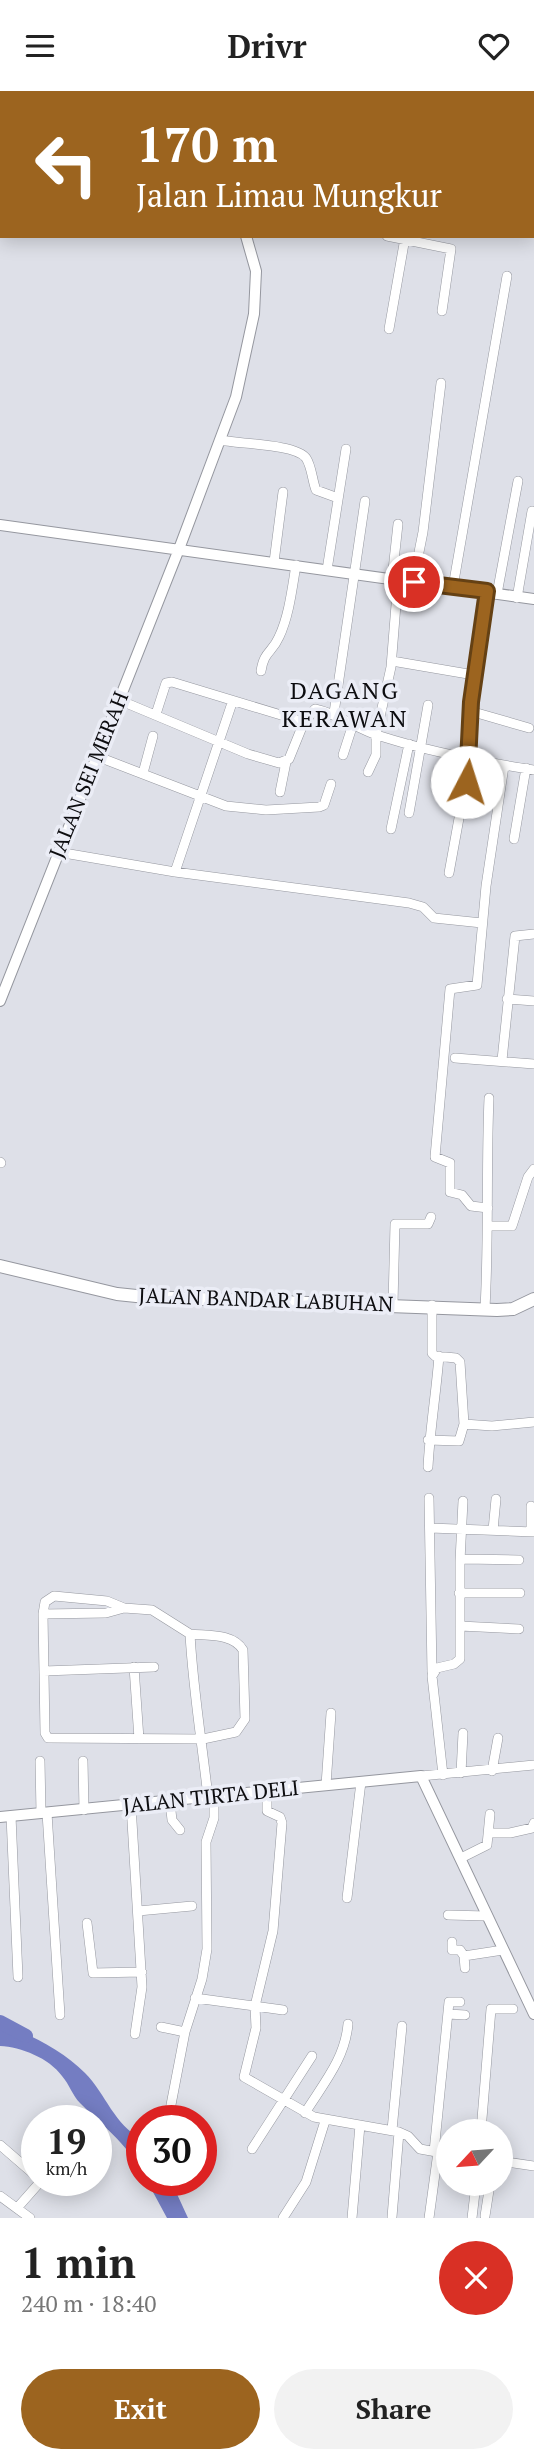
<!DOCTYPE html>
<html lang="en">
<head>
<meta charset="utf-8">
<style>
  :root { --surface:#fff; --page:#f2f2f2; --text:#222; --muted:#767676; --accent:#9c641f }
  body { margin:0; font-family:"PT Serif",serif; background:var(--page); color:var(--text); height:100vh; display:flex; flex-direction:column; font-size:26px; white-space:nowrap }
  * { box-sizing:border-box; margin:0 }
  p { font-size:23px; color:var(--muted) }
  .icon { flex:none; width:38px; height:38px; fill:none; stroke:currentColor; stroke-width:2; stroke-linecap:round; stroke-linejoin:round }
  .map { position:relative; height:2127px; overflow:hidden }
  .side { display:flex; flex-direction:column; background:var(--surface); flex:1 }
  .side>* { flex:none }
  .hud { position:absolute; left:0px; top:0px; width:536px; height:147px; box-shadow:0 4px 18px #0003; background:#9c641f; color:#fff; overflow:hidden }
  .needle { width:46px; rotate:244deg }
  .buttons { position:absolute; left:436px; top:2028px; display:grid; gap:14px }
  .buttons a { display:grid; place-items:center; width:77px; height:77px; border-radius:50%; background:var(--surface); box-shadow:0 4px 18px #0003; font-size:35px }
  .speed { position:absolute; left:21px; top:2014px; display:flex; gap:14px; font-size:35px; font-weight:700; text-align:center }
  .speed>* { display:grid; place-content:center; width:91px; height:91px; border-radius:50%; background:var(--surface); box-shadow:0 4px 18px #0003; line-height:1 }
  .speed small { font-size:18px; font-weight:400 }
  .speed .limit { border:10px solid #d22; background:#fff; color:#111 }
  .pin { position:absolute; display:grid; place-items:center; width:60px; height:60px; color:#fff; margin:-30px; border:4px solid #fff; border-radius:50%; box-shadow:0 2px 7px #0007 }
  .me { position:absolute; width:77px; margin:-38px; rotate:5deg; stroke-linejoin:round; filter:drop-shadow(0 0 5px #0008) }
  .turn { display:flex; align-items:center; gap:24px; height:147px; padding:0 21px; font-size:32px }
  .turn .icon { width:91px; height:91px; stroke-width:2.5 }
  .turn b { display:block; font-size:49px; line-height:60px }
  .round { display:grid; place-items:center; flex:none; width:74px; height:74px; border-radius:37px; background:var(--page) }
  .summary { display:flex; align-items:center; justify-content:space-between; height:119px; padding:0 21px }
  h1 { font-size:42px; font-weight:800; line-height:52px }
  .button { display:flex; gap:14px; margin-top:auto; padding:14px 21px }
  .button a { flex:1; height:80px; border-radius:42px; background:var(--accent); color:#fff; font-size:28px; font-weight:800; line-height:80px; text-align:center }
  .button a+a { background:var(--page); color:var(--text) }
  header { display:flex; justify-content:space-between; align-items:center; height:91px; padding:0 21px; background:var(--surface); font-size:32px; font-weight:800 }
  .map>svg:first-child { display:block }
  .water { fill:#747dc2 }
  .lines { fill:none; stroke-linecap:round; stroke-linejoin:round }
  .river { stroke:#747dc2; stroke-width:14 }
  .minor-casing { stroke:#95979f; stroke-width:10 }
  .tertiary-casing { stroke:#95979f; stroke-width:12 }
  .secondary-casing { stroke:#95979f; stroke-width:14 }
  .minor { stroke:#fff; stroke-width:9 }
  .tertiary { stroke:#fff; stroke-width:10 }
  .secondary { stroke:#fff; stroke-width:12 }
  .route-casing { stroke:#654114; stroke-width:18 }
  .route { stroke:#9c641f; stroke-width:12 }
  .labels { text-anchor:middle; stroke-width:7; stroke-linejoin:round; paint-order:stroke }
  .street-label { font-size:21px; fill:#0d0d10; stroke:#ebedf6 }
  .quarter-label { font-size:24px; letter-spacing:2px; fill:#0d0d10; stroke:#ebedf6 }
</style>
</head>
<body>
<header><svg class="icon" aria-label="menu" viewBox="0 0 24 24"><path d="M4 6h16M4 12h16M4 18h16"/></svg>Drivr<svg class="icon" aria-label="heart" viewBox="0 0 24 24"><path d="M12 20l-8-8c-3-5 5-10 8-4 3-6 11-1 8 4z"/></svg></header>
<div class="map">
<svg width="534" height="2127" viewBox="0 0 534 2127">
  <rect width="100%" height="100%" fill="#dee0e8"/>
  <path class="water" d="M0,1934c30,8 63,26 85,48 21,21 29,52 57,66v33c-16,-29 -39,-46 -62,-69 -7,-7 -11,-19 -18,-27 -13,-18 -41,-29 -62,-30z
    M147,2090h24l17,37h-21z"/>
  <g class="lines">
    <path class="river" d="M0,1931l26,14"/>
    <g class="minor-casing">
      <path id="minor" d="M248,2l1,-2
        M446,2l1,-2
        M0,89l2,1
        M387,145l64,13 -9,62
        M389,238l16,-91
        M220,349c19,4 76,4 86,18 6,9 6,22 10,32l22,8
        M274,471l9,-70
        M327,479l19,-121
        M392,488l6,-55
        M413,491l10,-50 18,-149
        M453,496l54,-311
        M497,503l21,-113
        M517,507l15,-87
        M392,570l82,14
        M261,580c3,-20 11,-18 18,-34 10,-21 13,-48 17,-72
        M119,609l129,54 31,9 10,-4 15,-37 11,-13c24,5 42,20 65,27 50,16 103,26 154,34
        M470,620l59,17
        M334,622l31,-212
        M156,623l10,-31 6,-1 132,40
        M343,664l10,-31
        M96,665l130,50 40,4 53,-3 5,-2 7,-21
        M368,681l8,-17v-20l15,-68 7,-87
        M143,682l10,-37
        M280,701l6,-30
        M409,722l19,-108
        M391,738l18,-85
        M514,748l12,-71
        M58,761l117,20 234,31 14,4 11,11 48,5
        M175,781l57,-169
        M449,782l21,-115 1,-56 16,-110
        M507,908l27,2
        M455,967l79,6
        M502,969l13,-124 19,-2
        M0,1071l1,1
        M488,1117l-17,-2 -9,-11 -12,-3v-29l-15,-6 15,-168 27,-4 9,-99 18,-120
        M489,1135h23l16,-49 6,-8
        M393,1213l2,-80h33l3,-7
        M432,1214v48l3,3 21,2 4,4 4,62 28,2 42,-4
        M485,1217c4,-70 1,-140 4,-210
        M428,1349l31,1 5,-17
        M428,1376c2,-38 8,-73 11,-111
        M429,1407l3,174
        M531,1415v26
        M430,1437l104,4
        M493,1439l3,-31
        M460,1470l3,-60
        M459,1502h61
        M43,1523l2,-12 9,-6 53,5 17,7
        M460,1535l59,3
        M190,1543c17,2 43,-1 53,16l2,69 -9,13 -33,7 -155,-1 -3,-5 -2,-119 63,-1 18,-5 28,2 38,24c3,55 12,109 18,163
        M134,1576l5,72
        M44,1580l110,-4
        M40,1670l1,52
        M83,1670l1,49
        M492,1680l6,-33
        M461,1682l2,-40
        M443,1684l-11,-99 5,-8 17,-4 6,-5v-98l3,-2 56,1
        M421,1685l113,-11
        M326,1694l5,-72
        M267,1701v19l13,6 2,6 -9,108 -18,75 1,22 -12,49 70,40 85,15 9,4 12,13 28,5
        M170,1711l2,18 8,10
        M131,1714l11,182 -7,47
        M47,1722l13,202
        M11,1725l7,161
        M490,1742h20l22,-5 2,-5
        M461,1767l26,-13 3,-31
        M347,1807l14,-116
        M138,1820l54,-5
        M448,1824l39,1
        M87,1832l6,50 49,-1
        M452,1851v8h8l4,6
        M465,1877l-1,-12 39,-6
        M195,1907l88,12
        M448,1923l17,1
        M161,1936l24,5
        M170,2019l15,-78 17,-53 5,-30 -1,-107 8,-24v-21
        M305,2022c18,-29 40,-54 43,-89
        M392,2039l10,-104
        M481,2040l10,-122h22
        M0,2054l37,32
        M252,2058l60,-93
        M434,2061l15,-150h11
        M500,2070l34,5
        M0,2105l30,22
        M18,2116l23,-26
        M485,2125l5,-32
        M392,2126l7,-85
        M283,2127l23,-36 19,-61
        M352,2127l8,-93
        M429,2127l9,-66
        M472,2127l4,-34"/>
    </g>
    <g class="tertiary-casing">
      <path id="tertiary" d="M96,0l1,2
        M0,434l534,74
        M0,910l179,-452 57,-152 18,-83 2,-43 -10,-35
        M0,1726l421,-41 113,238"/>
    </g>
    <g class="secondary-casing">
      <path id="secondary" d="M0,1175l117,28 29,3 351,13 16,-1 21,-10"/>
    </g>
    <use href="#minor" class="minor"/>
    <use href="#tertiary" class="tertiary"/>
    <use href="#secondary" class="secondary"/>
  </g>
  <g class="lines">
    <g class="route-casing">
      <path id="route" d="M414,491l73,9 -16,111 -4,80"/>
    </g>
    <use href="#route" class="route"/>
  </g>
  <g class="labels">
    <g class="street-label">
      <text transform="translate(89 684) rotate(-68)" y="7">JALAN SEI MERAH</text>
      <text transform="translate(266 1209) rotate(2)" y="7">JALAN BANDAR LABUHAN</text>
      <text transform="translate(211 1706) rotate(-6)" y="7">JALAN TIRTA DELI</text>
    </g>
    <g class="quarter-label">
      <text x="345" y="608">DAGANG<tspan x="345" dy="28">KERAWAN</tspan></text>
    </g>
  </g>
</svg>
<div class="buttons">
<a><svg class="needle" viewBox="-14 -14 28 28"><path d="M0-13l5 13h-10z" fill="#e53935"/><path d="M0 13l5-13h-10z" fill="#767676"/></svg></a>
</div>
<div class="speed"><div>19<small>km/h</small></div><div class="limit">30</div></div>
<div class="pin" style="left:414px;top:491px;background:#d93025"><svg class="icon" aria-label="arrive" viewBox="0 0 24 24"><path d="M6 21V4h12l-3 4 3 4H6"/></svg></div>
<svg class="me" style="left:467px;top:691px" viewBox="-20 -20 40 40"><circle r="19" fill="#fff"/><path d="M0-13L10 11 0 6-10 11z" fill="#9c641f"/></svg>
<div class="hud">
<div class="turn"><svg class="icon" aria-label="left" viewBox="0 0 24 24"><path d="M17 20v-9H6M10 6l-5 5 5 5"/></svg><div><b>170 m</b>Jalan Limau Mungkur</div></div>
</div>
</div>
<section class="side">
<div class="summary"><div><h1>1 min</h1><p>240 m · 18:40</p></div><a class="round" style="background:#d93025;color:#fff"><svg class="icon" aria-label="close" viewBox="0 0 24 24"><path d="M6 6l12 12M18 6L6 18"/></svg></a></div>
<div class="button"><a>Exit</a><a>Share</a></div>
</section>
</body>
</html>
